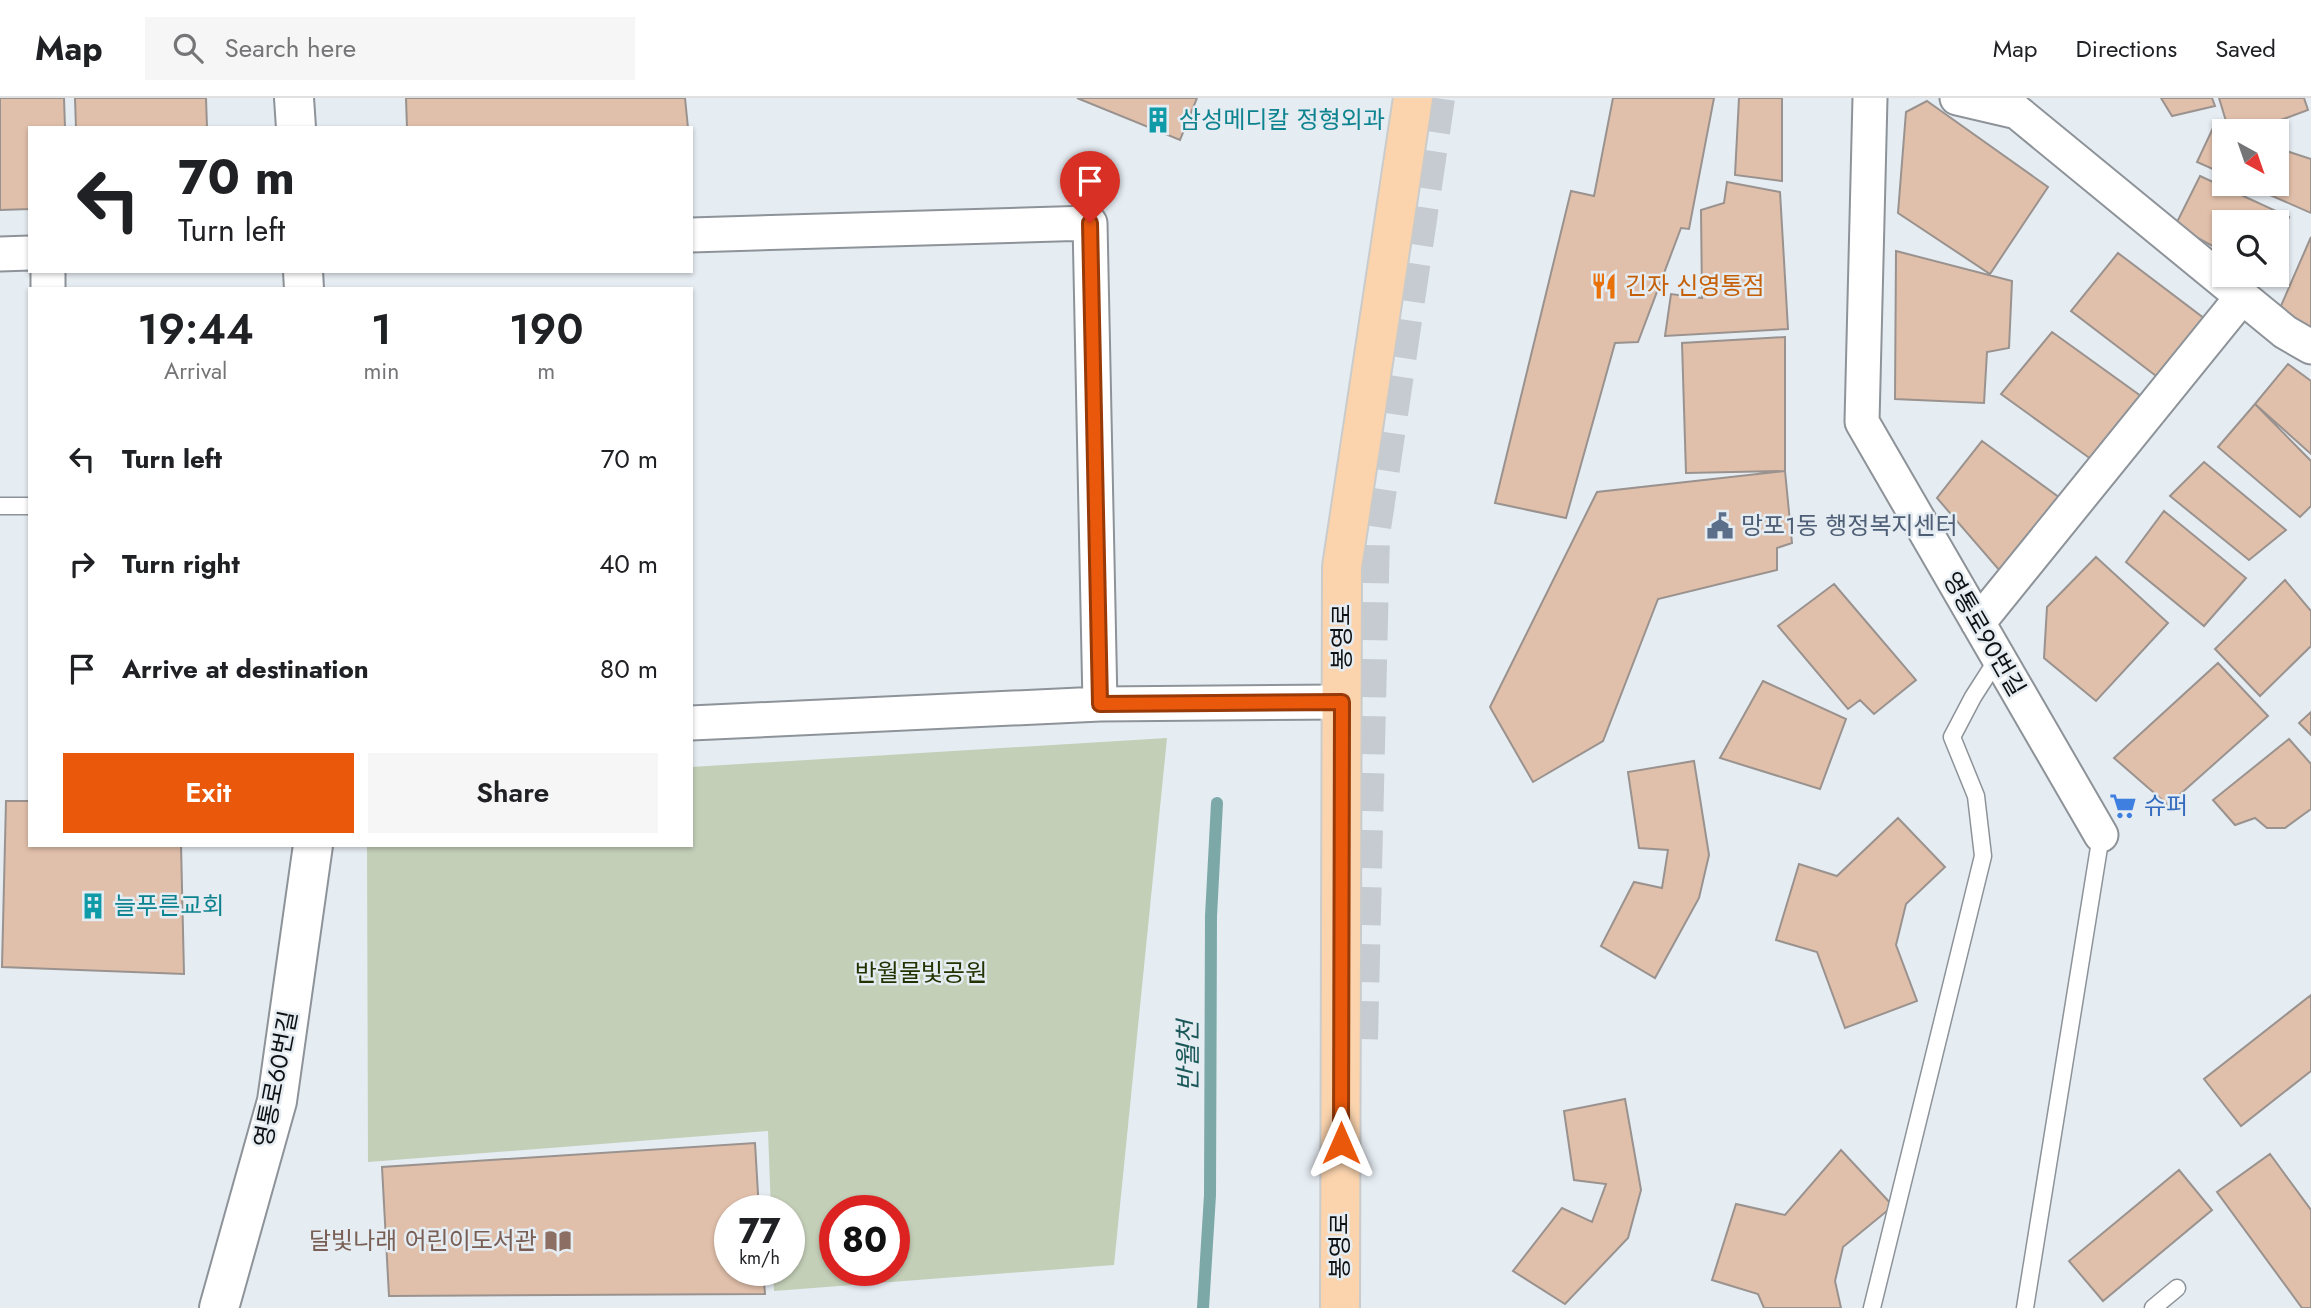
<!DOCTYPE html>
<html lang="en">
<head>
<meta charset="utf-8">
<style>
  :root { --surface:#fff; --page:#f6f6f6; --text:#202124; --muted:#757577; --line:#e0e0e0; --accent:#ea580c }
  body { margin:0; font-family:Jost,"Noto Sans KR",sans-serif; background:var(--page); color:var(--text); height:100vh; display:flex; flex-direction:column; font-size:26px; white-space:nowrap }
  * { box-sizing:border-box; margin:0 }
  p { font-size:23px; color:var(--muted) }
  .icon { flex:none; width:38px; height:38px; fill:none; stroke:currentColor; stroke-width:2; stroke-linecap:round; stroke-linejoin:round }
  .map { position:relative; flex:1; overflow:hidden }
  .side { position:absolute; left:28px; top:189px; width:665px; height:560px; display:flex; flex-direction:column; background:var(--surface); border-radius:0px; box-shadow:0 2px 5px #0004 }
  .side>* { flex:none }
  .hud { position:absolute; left:28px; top:28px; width:665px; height:147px; border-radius:0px; box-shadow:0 2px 5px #0004; background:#fff; color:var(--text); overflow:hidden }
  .needle { width:46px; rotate:140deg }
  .buttons { position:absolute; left:2212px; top:21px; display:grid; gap:14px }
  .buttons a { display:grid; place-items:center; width:77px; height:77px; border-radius:0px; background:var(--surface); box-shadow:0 2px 5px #0004; font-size:35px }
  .speed { position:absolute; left:714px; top:1097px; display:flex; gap:14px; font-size:35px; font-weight:700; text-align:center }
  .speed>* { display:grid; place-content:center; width:91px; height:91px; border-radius:50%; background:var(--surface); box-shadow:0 2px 5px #0004; line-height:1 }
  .speed small { font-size:18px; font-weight:400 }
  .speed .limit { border:10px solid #d22; background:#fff; color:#111 }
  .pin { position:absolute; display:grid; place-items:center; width:60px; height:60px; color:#fff; margin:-72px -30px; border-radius:50% 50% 50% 0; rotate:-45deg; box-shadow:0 0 7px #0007 }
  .pin .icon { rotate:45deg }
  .me { position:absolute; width:77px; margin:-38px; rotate:0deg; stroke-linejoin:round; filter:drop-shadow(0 0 5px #0008) }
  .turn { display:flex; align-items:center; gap:24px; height:147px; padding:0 35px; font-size:32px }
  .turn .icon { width:91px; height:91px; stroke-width:2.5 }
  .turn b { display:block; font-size:49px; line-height:60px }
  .eta { display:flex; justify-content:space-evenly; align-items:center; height:119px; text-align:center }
  .eta b { font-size:42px; font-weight:600; line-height:49px }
  .primary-button { display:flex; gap:14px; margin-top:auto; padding:14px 35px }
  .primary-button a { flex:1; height:80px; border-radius:0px; background:var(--accent); color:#fff; font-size:28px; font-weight:600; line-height:80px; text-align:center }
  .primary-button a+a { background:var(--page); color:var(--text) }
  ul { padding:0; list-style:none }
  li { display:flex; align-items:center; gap:21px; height:105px; padding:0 35px }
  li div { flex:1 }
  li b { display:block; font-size:26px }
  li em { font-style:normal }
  header { display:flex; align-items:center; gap:42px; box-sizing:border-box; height:98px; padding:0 35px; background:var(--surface); border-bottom:2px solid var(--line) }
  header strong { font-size:33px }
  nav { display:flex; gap:38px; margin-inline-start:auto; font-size:24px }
  .search { width:490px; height:63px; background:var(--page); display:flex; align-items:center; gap:18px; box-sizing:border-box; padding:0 24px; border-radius:0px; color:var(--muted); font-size:26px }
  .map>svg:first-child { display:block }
  .green { fill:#c4cfb8; fill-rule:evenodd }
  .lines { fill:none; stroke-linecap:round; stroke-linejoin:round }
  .stream { stroke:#7ca8a8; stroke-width:12 }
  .building { fill:#e1c0ab; stroke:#9a928e; stroke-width:2 }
  .trunk-tunnel { stroke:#c5cbd1; stroke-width:38; stroke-dasharray:38 19; stroke-linecap:butt }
  .service-casing { stroke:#8d9398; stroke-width:19 }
  .minor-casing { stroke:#8d9398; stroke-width:37 }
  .tertiary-casing { stroke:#8d9398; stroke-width:42 }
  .trunk-casing { stroke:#cacbcb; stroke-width:42 }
  .service { stroke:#fff; stroke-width:16 }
  .minor { stroke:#fff; stroke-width:33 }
  .tertiary { stroke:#fff; stroke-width:38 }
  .trunk { stroke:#fbd4ae; stroke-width:38 }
  .route-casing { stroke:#983908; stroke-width:18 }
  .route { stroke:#ea580c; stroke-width:12 }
  .labels { text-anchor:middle; stroke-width:5; stroke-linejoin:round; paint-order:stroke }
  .culture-label { font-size:24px; fill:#0d838f; stroke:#e5ecf2; text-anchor:start }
  .food-label { font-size:24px; fill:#c56008; stroke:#e5ecf2; text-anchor:start }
  .service-label { font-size:24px; fill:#4e5e75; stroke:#e5ecf2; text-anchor:start }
  .street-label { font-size:24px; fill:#0e1113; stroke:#e5ecf2 }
  .shop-label { font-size:24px; fill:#366cbe; stroke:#e5ecf2; text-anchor:start }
  .park-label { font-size:24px; fill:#230; stroke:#e5ecf2 }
  .education-label { font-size:24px; fill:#785e54; stroke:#e5ecf2; text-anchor:end }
  .water-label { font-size:26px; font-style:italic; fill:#1b5859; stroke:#e5ecf2 }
</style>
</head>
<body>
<header>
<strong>Map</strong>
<div class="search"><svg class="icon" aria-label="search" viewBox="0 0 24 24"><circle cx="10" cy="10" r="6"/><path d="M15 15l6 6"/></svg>Search here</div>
<nav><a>Map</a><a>Directions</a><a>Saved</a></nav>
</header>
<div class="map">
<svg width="2311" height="1210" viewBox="0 0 2311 1210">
  <rect width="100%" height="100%" fill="#e5ecf2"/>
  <path class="green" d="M1167,640l-53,527 -340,26 -1,-20 16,-1v-59h-18l-3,-80 -400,31 -1,-317h324v-78zM835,1113h59v59h-59z"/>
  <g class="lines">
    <path class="stream" d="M1203,1210l7,-113 1,-279 6,-113"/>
  </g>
  <path class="building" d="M0,0h64l1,30h-35v81l-30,1z
    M75,0h131l1,30h-131z
    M406,0h279l3,30h-281z
    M1077,0h120l-17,42z
    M1613,0h101l-25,131 -8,-1 -43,114 -23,1 -49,175 -71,-15 76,-312 23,5z
    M1739,0h43v83l-47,-6z
    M2161,0h51l3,8 -43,10z
    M2219,0h85l4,12 -57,21h-22z
    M1927,3l121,86 -58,87 -92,-61 8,-101z
    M2213,30l11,4v42l-27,-12z
    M2277,50l34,11v54l-66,-29h32z
    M2200,78l89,41 -12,29v-24h-53v30l-49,-26z
    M1727,84l53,10 8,137 -123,7 6,-42 31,4 -1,-88 23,-7z
    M2311,139v94l-34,-16z
    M1896,153l116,30 -3,67 -22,4 -3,51 -89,-4z
    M2118,155l91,69 -49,57 -89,-68z
    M2052,234l93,67 -50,63 -94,-68z
    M1785,239v134l-99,2 -4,-130z
    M2288,266l23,17v73l-56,-50z
    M2255,306l56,57v45l-11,11 -82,-70z
    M1982,343l78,57 -60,73 -63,-73z
    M2204,364l82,68 -37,30 -79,-64z
    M1785,373l7,72 -15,5v22l-119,29 -55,142 -70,41 -43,-75 107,-215z
    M2164,413l82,67 -42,48 -78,-64z
    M2096,459l72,66 -72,78 -52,-43 3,-51z
    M2285,482l26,31v35l-51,50 -45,-47z
    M1834,486l82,96 -42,34 -14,-14 -12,9 -70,-83z
    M2218,565l50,53 -100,89 -54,-47z
    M1763,583l83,38 -26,70 -100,-31z
    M2311,614v23l-12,-12z
    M2289,641l22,25v45l-26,19h-18l-12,-10 -20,7 -22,-25z
    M1694,663l15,94 -10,43 -44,80 -54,-32 33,-64 28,6 6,-38 -29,-2 -11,-76z
    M6,703h24v44h151l3,129 -182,-7z
    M1898,720l47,49 -39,37 -10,41 21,56 -72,27 -28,-76 -41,-12 23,-76 38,12z
    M2311,897v76l-70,55 -37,-47z
    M1625,1001l16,91 -13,48 -63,66 -52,-33 49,-63 30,14 14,-38 -32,-4 -10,-69z
    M755,1045l4,68h-29v59h33l2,24 -376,2 -7,-129z
    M1841,1052l52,56 -50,41 -8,34 6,27h-77l-6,-14 -46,-14 24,-76 49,11z
    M2270,1056l41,56v98h-9l-85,-116z
    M2179,1072l33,40 -109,91 -34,-40z"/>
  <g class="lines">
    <path class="trunk-tunnel" d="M1359,941l12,-504 65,-437"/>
    <g class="service-casing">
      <path id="service" d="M0,408h30
        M1872,1210l111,-452 -7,-60 -24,-59 21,-40 25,-39
        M2025,1210l76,-473
        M2153,1210l24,-20"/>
    </g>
    <g class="minor-casing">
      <path id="minor" d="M1870,0l-8,324 239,413
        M1957,0l60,14 268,220 26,15
        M691,137l399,-12 10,481
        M0,156l30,-1
        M48,173v18
        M1978,525l264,-326
        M691,625l409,-19 242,-2"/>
    </g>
    <g class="tertiary-casing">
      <path id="tertiary" d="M294,0l2,30
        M303,173l1,18
        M219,1210l58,-207 36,-256"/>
    </g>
    <g class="trunk-casing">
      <path id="trunk" d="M1340,1210l2,-741 71,-469"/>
    </g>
    <use href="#service" class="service"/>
    <use href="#minor" class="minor"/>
    <use href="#tertiary" class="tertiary"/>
    <use href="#trunk" class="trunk"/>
  </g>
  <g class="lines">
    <g class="route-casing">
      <path id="route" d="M1090,125l10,481 242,-2 -1,441"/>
    </g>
    <use href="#route" class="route"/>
  </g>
  <defs>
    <g id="building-bare" transform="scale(2.1)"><path d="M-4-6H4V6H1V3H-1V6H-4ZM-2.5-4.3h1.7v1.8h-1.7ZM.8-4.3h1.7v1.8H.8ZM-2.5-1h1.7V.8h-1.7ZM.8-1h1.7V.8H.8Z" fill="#0f9aa8" stroke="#e5ecf2" stroke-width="2.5" paint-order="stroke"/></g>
    <g id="restaurant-bare" transform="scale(2.1)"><path d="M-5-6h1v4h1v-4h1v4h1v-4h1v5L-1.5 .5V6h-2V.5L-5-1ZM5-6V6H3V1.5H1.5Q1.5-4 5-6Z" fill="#e8710a" stroke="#e5ecf2" stroke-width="2.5" paint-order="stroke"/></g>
    <g id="civic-bare" transform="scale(2.1)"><path d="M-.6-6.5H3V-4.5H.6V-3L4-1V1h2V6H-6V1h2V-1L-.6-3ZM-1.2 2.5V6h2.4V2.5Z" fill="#5c6f8a" stroke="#e5ecf2" stroke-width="2.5" paint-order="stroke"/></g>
    <g id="supermarket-bare" transform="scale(2.1)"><path d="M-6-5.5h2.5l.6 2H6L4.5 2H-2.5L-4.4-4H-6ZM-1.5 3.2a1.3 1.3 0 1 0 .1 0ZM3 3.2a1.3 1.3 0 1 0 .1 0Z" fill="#3f7fe0" stroke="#e5ecf2" stroke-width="2.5" paint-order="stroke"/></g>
    <g id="library-bare" transform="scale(2.1)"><path d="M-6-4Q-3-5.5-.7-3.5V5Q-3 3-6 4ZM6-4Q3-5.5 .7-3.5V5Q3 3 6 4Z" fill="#8d6e63" stroke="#e5ecf2" stroke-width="2.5" paint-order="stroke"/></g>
  </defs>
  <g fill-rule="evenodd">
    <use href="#building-bare" x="1158" y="22"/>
    <use href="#restaurant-bare" x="1604" y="188"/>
    <use href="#civic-bare" x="1720" y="428"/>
    <use href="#supermarket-bare" x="2123" y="708"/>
    <use href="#building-bare" x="93" y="808"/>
    <use href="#library-bare" x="558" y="1143"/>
  </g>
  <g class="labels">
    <g class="culture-label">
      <text x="1179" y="30">삼성메디칼 정형외과</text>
      <text x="114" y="816">늘푸른교회</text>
    </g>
    <g class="food-label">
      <text x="1625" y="196">긴자 신영통점</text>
    </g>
    <g class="service-label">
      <text x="1741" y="436">망포1동 행정복지센터</text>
    </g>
    <g class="street-label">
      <text transform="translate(1984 536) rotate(60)" y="8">영통로90번길</text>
      <text transform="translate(1342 539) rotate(-90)" y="8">봉영로</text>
      <text transform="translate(276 981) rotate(-79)" y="8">영통로60번길</text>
      <text transform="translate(1340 1148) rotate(-90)" y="8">봉영로</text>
    </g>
    <g class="shop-label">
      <text x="2144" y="716">슈퍼</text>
    </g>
    <g class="park-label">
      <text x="921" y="883">반월물빛공원</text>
    </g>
    <g class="education-label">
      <text x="537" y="1151">달빛나래 어린이도서관</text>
    </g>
    <g class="water-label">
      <text transform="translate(1188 958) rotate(-90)" y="9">반월천</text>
    </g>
  </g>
</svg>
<div class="buttons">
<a><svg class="needle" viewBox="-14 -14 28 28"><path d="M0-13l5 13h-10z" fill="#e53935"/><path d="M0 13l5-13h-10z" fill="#757577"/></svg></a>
<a><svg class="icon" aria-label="search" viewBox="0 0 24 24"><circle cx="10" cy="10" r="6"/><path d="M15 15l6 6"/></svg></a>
</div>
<div class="speed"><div>77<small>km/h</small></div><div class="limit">80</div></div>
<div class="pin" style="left:1090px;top:125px;background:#d93025"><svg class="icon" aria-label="arrive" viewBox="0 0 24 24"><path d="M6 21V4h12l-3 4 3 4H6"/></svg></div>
<svg class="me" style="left:1341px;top:1045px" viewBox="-20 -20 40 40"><path d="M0-17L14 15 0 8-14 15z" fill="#ea580c" stroke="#fff" stroke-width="4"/></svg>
<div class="hud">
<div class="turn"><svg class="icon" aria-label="left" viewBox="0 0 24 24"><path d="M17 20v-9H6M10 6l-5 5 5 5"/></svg><div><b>70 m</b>Turn left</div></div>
</div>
<section class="side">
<div class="eta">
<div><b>19:44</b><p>Arrival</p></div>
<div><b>1</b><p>min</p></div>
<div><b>190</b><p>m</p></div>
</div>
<ul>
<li><svg class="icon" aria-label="left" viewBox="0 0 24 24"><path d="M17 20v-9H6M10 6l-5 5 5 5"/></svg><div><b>Turn left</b></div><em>70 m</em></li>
<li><svg class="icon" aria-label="right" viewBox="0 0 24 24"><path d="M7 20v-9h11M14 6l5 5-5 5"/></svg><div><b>Turn right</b></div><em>40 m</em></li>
<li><svg class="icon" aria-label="arrive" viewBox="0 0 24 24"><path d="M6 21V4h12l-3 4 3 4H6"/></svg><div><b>Arrive at destination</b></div><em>80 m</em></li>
</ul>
<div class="primary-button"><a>Exit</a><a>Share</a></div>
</section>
</div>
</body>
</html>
